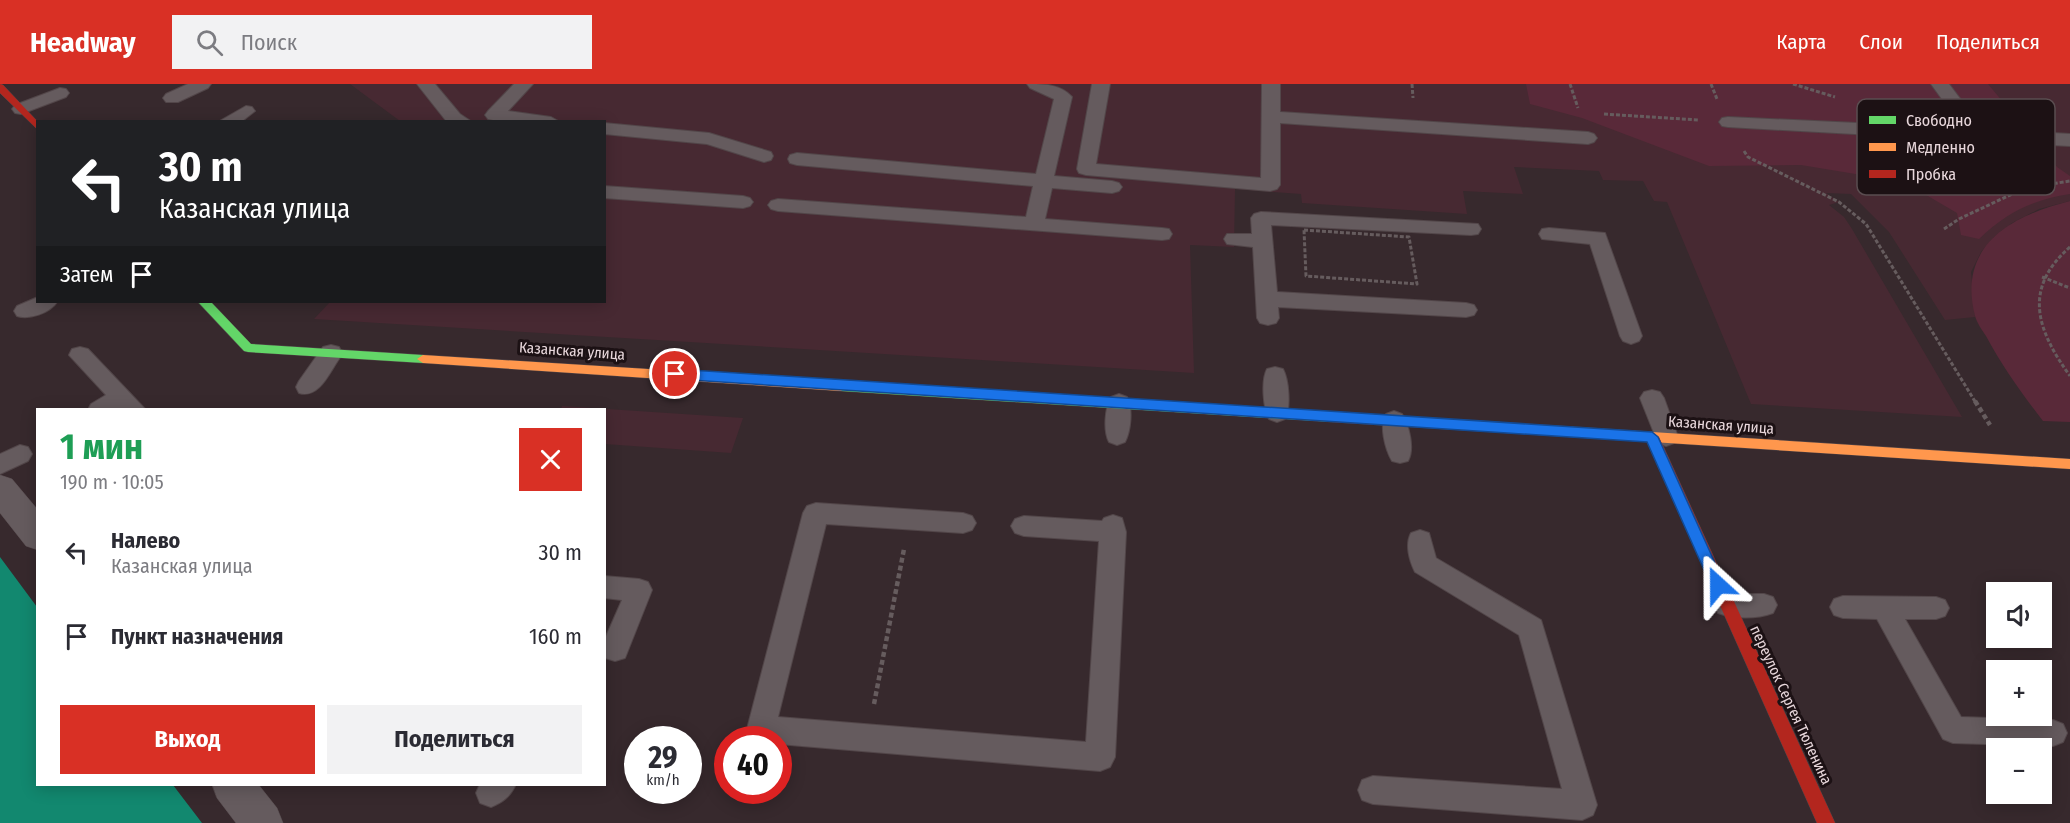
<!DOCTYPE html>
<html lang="ru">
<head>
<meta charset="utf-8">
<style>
  :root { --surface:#fff; --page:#f2f2f3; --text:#2b2b33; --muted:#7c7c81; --accent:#d93025 }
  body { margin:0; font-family:"Fira Sans Condensed",sans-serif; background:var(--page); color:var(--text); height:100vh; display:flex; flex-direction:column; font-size:22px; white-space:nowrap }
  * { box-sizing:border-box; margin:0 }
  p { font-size:20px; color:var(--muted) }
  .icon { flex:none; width:33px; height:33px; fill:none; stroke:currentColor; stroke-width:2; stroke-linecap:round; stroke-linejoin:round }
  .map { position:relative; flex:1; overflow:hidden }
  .drawer { position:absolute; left:36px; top:324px; width:570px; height:378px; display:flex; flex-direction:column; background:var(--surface); border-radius:0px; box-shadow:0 3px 15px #0003 }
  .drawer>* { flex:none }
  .guide { position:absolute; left:36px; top:36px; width:570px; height:183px; border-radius:0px; box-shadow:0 3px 15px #0003; background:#202124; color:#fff; overflow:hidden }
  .buttons { position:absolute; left:1986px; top:498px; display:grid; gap:12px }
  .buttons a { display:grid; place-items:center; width:66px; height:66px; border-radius:0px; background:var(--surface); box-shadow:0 3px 15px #0003; font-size:30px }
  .speed { position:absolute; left:624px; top:642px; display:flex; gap:12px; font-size:30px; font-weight:700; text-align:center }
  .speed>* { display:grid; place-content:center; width:78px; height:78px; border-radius:50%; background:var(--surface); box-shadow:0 3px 15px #0003; line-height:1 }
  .speed small { font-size:15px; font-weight:400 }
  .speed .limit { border:9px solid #d22; background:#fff; color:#111 }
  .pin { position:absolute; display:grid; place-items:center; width:51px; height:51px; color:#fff; margin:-26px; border:3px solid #fff; border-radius:50%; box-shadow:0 2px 6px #0007 }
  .me { position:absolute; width:66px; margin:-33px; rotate:336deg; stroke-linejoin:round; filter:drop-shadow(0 0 4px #0008) }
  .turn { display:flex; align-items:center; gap:21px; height:126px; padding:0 24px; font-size:27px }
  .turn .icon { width:78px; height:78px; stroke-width:2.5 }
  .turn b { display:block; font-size:42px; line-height:51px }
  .then { display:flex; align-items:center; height:57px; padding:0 24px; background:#0003; gap:12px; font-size:22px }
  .round { display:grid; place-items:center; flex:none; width:63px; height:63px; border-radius:0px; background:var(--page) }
  .overview { display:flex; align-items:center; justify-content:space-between; height:102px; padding:0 24px }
  h1 { font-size:36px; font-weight:700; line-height:45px; color:#1e9e55 }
  .button { display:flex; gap:12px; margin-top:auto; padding:12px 24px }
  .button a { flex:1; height:69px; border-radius:0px; background:var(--accent); color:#fff; font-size:24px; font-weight:700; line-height:69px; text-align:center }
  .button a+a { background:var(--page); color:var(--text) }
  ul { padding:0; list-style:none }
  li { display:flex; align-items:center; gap:18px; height:84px; padding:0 24px }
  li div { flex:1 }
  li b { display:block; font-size:22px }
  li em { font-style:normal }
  header { display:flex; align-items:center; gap:36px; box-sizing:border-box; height:84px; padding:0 30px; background:var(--accent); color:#fff }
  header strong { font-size:28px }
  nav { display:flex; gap:33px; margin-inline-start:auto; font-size:21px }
  .search { width:420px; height:54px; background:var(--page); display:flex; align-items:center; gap:15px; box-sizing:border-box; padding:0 21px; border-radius:0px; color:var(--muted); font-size:22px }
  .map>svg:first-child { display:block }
  .built { fill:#472932 }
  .green { fill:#592939 }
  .water { fill:#12886f }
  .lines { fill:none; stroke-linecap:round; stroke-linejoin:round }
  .lane-casing { stroke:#524649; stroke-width:2 }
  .street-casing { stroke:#524649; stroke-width:1 }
  .fast-casing { stroke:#524649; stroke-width:1 }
  .slow-casing { stroke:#524649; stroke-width:1 }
  .jam-casing { stroke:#524649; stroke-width:1 }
  .path-far1 { stroke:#665c5e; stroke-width:3; stroke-dasharray:4 2; stroke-linecap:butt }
  .path { stroke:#665c5e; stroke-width:4.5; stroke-dasharray:5 3; stroke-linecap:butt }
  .lane { fill:#655b5e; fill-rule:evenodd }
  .street { fill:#655b5e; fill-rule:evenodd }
  .fast { fill:#63d668; fill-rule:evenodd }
  .slow { fill:#ff974d; fill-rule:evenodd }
  .jam { fill:#b3261e; fill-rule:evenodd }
  .route { fill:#1a73e8; stroke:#114b97; stroke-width:1.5 }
  .labels { text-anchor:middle; stroke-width:6; stroke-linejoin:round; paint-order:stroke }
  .street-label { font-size:15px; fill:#e9d8dc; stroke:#1c1114 }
  .key { fill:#1c1114; stroke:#5a4d50; stroke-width:1.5 }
  .key-label { font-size:16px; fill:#e9d8dc }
</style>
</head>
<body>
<header>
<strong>Headway</strong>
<div class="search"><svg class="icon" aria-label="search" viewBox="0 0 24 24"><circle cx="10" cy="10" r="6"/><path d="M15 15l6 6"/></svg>Поиск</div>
<nav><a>Карта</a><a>Слои</a><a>Поделиться</a></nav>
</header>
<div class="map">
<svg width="2070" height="739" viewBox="0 0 2070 739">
  <rect width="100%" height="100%" fill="#37292d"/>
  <path class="built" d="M350,0h1720v117l-31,8 -27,14 -18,14 -13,15 -10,20 4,45 -30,3 -56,-88 -38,-38 -25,-1 13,9 -10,3 15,12 8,12 110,188 -211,-13 -84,-202 -13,-1 -11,-20 -40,-1 -4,-9 -85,-4 9,27 -60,-3 4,23 -165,-11 -1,-9 -66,-5 -1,58 -44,-2 4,128 -880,-54 16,-17h274v-180l-204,-1z
    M562,322l181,12 -12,35 -126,-9 -1,-34 -43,-1z"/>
  <path class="green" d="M1526,0h462l69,83 13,9v18c-38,6 -63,18 -91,45l-18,-4 -4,-22 -53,-31 -103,-17 -92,1 -127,-48 -52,-14z
    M2070,117v221l-27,-1c-21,-27 -41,-55 -57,-85 -4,-6 -9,-13 -11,-20 -18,-71 36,-100 95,-115z"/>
  <path class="water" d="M0,473l37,50 1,177 135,1 29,38h-202z"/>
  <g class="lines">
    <g class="lane-casing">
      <path id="lane" d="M188,0h23l-3,4 -30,14h-12l-3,-4 3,-4z
        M417,0h18l25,30 12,8h-25z
        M514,0h19l-25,27 43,6 9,5h-57l-15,-3 -3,-4 3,-4z
        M1027,0c16,0 34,0 45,13l-18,79 58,5 7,2 3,4 -3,4 -7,2 -60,-5 -7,31 117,9 7,1 3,5 -3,5 -7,1 -384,-29 -7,-2 -3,-4 3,-4 7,-2 248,18 7,-31 -236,-21 -7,-2 -2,-4 2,-4 7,-2 239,21 18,-75 -24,-11z
        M1092,0h18l-14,80 165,14 1,-94h18v28l308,20 6,2 3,4 -3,4 -6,2 -308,-21v62l-3,4 -7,2 -184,-16 -7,-2 -2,-4z
        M1931,0h18l34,45 87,5v12l-342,-19 -6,-1 -3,-4 3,-4 6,-1 235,11z
        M60,4l6,1 3,4 -3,4 -45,17 -6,-1 -3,-4 3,-4z
        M246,22l6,1 3,4 -14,11h-23z
        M604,39l105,10 62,19 2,4 -2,4 -7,2 -57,-18 -103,-10z
        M604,102l139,10 7,2 3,4 -3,4 -7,2 -139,-10z
        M1261,128l217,12 3,5 -3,5 -7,1 -200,-10 6,67 189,11 8,2 3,5 -3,5 -8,2 -188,-10 1,11 -3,5 -8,2 -8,-2 -3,-5 -4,-71 -26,-3 -3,-5 3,-5h25l-1,-16 3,-4z
        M1549,144l56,5 37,103 -3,5 -8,3 -8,-3 -3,-5 -30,-92 -48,-5 -3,-5 3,-5z
        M38,213v5h19c-7,11 -28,18 -40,14l-3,-5 3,-5z
        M331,261l8,2 3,6 -3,6c-10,14 -20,40 -40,34l-3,-6 3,-6 24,-34z
        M80,263l8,2 58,61h-58l3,-6 15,-9 -37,-40 3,-6z
        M1275,283l8,2c6,11 8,39 2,50l-8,3 -8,-3c-6,-11 -8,-39 -2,-50z
        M1652,306l8,2 4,6 14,39 -4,6 -8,3 -8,-3 -18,-45 4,-6z
        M1119,310l8,3c6,11 4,34 -2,45l-8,3 -8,-3c-6,-11 -4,-34 2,-45z
        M1394,327l8,3c7,11 13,35 6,47l-8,2 -8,-2c-7,-12 -13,-36 -6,-47z
        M20,361l8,2 4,7 -4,7 -28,13v-20z
        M816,419l147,10 9,3 4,7 -4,7 -9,3 -137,-9 -48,193 308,25 13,-201 -75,-5 -9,-3 -4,-7 4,-7 9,-3 78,5 2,-3 9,-3 9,3 4,14 -11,225 -5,10 -10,4 -322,-27v-4l-27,-2 -4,-9 56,-216 4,-7z
        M1420,446l9,3 7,25 105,62 56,185 -4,10 -11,5 -209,-16 -11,-4 -4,-10 4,-10 11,-4 189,13 -43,-154 -104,-63c-6,-12 -10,-28 -4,-39z
        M604,492l35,3 9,3 4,8 -27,68 -10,3 -10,-3 -1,-17 18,-41 -18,-2z
        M1727,510h37l9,3 4,8 -4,8c-16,6 -39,6 -55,0l-4,-8 4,-8z
        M1843,512l93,1 9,3 4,8 -4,8 -9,3h-31l56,98 92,3 10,4 4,9 -4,9 -10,4 -100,-3 -10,-4 -66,-120 -34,-1 -9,-3 -4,-8 4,-8z
        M480,700h36c-6,13 -13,18 -25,23l-11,-4 -4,-10z"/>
    </g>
    <g class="street-casing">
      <path id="street" d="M0,391l12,4 26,31v40l-12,-4 -26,-33z
        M212,700h46l19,24 6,15h-47l-19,-25z"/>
    </g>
    <g class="fast-casing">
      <path id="fast" d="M198,218h13l40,42 172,11 6,4 -6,4 -175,-11 -4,-1z
        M841,297l492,31 7,5 -7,5 -492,-31 -6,-5z"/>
    </g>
    <g class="slow-casing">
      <path id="slow" d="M423,271l418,26 6,5 -6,5 -418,-28 -6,-4z
        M1559,342l511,33v10l-511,-33 -7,-5z"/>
    </g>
    <g class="jam-casing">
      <path id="jam" d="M0,0l3,1 35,37v8l-38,-37z
        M1333,328l226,14 7,5 -7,5 -226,-14 -7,-5z
        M1652,348l7,5 176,386h-18l-172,-386z"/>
    </g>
    <path class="path-far1" d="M1412,0l1,14
      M1570,0l8,24
      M1711,0l6,15
      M1793,0l42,13
      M1604,30l95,6
      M1744,67l4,6 91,45 27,22 110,179
      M1944,145l15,-10 66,-31 45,-7
      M1304,146l105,7 8,47 -111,-8z
      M2070,163c-48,42 -33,83 0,129
      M2042,193l28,11"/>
    <path class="path" d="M1975,317l15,24
      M874,620l30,-155"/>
    <use href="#lane" class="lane"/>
    <use href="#street" class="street"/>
    <use href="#fast" class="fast"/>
    <use href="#slow" class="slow"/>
    <use href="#jam" class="jam"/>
  </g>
  <path class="route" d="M675,285l977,63 6,5 67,148 -2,5 -5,2 -5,-2 -66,-148 -972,-63 -6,-5z"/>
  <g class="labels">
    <g class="street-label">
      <text transform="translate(572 267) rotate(4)" y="5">Казанская улица</text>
      <text transform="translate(1721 341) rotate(4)" y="5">Казанская улица</text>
      <text transform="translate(1791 621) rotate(65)" y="5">переулок Сергея Тюленина</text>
    </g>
  </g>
  <rect x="1857" y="15" width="198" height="96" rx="9" class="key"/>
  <rect x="1869" y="32" width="27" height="8" fill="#63d668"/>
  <rect x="1869" y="59" width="27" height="8" fill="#ff974d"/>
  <rect x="1869" y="86" width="27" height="8" fill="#b3261e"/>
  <g class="key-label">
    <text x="1906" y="42">Свободно</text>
    <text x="1906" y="69">Медленно</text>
    <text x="1906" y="96">Пробка</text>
  </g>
</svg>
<div class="buttons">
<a><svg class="icon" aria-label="sound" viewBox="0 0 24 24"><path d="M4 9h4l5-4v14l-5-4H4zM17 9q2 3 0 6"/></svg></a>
<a>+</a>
<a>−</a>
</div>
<div class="speed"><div>29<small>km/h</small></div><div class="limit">40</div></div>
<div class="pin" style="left:675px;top:290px;background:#d93025"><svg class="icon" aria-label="arrive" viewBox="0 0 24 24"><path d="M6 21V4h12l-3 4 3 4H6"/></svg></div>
<svg class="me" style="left:1718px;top:501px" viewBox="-20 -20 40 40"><path d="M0-17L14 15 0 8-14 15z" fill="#1a73e8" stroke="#fff" stroke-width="4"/></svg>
<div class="guide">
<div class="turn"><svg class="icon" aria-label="left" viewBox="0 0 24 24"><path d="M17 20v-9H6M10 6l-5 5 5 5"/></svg><div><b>30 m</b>Казанская улица</div></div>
<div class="then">Затем<svg class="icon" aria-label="arrive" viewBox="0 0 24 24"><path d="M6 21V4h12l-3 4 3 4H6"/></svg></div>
</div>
<section class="drawer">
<div class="overview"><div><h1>1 мин</h1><p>190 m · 10:05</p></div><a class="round" style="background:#d93025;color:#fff"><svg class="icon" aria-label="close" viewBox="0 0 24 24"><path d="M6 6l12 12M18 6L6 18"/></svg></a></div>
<ul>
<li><svg class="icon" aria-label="left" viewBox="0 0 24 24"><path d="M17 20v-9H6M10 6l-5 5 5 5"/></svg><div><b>Налево</b><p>Казанская улица</p></div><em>30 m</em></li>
<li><svg class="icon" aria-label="arrive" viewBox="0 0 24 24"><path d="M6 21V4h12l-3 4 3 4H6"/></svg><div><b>Пункт назначения</b></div><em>160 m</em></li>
</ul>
<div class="button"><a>Выход</a><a>Поделиться</a></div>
</section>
</div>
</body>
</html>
